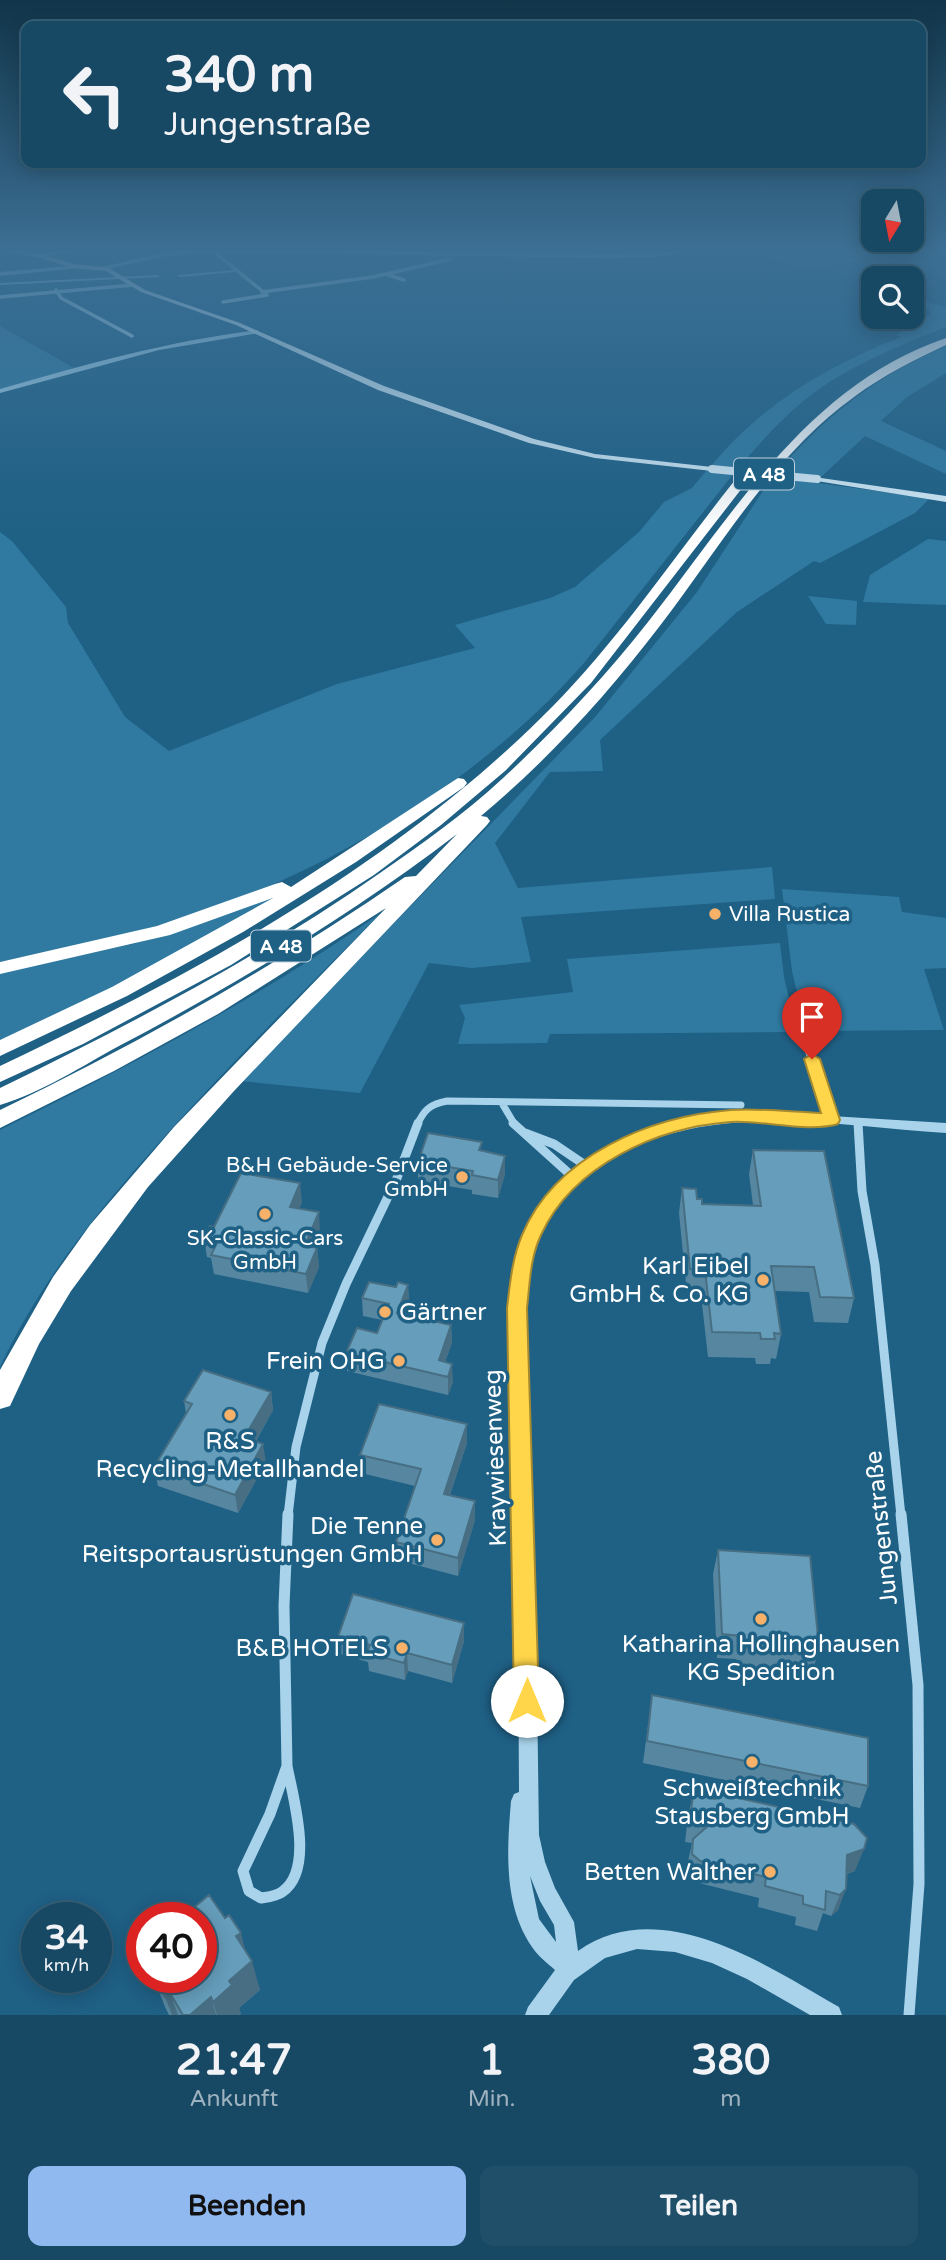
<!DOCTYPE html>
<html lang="de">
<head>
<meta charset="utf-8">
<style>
  :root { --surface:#174864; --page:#204f6a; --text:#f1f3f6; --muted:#9eb2bf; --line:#366078; --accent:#90b9f0 }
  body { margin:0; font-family:"Varela Round",sans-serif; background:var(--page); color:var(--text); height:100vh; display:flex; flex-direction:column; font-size:26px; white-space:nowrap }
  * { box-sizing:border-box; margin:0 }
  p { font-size:23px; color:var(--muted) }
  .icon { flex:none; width:38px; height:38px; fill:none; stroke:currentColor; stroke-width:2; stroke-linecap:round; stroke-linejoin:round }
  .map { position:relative; height:2015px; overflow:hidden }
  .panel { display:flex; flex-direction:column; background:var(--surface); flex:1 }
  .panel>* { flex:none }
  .top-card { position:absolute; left:21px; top:21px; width:905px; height:147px; border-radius:14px; box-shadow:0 4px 18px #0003,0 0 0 2px var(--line); background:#174864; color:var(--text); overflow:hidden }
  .needle { width:46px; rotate:190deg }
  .fabs { position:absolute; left:861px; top:189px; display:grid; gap:14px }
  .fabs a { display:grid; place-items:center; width:63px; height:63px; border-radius:14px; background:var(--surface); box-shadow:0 4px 18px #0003,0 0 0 2px var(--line); font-size:35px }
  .speed { position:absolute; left:21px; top:1902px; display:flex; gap:14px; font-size:35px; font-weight:700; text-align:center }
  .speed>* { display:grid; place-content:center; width:91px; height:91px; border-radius:50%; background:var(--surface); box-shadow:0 4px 18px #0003,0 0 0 2px var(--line); line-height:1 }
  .speed small { font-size:18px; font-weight:400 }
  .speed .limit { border:10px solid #d22; background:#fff; color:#111 }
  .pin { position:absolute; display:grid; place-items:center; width:60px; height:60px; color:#fff; margin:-72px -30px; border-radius:50% 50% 50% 0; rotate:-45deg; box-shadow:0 0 7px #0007 }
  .pin .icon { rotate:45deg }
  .me { position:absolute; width:77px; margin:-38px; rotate:0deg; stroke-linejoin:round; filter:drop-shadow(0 0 5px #0008) }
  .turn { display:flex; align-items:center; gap:24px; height:147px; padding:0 28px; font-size:32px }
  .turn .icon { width:91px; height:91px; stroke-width:2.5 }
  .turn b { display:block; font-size:49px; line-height:60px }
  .eta { display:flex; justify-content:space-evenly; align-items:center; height:119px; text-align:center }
  .eta b { font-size:42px; font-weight:800; line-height:49px }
  .button { display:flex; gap:14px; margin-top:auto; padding:14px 28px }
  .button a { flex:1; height:80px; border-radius:14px; background:var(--accent); color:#111; font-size:28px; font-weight:800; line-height:80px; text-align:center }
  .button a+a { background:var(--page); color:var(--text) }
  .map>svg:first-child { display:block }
  .green { fill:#307aa1 }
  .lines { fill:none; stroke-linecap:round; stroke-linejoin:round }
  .stream { stroke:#9bd1eb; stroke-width:2 }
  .minor-far3 { stroke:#a8d3ea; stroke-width:3.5 }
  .minor-far2 { stroke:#a8d3ea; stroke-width:7 }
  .minor-far1 { stroke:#a8d3ea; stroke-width:9 }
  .minor { stroke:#a8d3ea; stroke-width:11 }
  .tertiary { fill:#a8d3ea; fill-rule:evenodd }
  .secondary { fill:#d3eaf7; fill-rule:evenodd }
  .motorway { fill:#fff; fill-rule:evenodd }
  .secondary-bridge { stroke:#d3eaf7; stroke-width:8 }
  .wall { fill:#5787a0 }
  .shaded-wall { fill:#476e82 }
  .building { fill:#659dba; stroke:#476e82; stroke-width:2 }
  .route { fill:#ffd54a; stroke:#a68a30; stroke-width:2 }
  .poi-dot { fill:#f7b168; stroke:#1f6085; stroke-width:2.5 }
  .labels { text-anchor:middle; stroke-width:7; stroke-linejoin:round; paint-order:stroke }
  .shield { fill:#1f6085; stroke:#bccfda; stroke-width:2 }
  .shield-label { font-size:19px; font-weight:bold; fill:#fff }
  .poi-label { font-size:21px; fill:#fff; stroke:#1f6085; text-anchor:start }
  .near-poi-label { font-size:24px; fill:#fff; stroke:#1f6085; text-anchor:end }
  .near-street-label { font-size:24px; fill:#fff; stroke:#1f6085 }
</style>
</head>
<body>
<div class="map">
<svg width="946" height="2015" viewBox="0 0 946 2015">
  <rect width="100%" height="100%" fill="#1f6085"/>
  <path class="green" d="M447,248h210l12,4 -133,3 -74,-3z
    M744,248h202v9l-14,-5 -128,16z
    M912,298l34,9v20c-45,18 -91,36 -131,65 -30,22 -53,49 -77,76l-27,-2c51,-62 116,-100 190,-129l-5,-2 35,-21 -2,-4 -17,-6z
    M0,326l74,42 -74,22z
    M946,346v27l-39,24 -26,24 65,30v23l-81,-38 -44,41 -44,-5c51,-58 98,-95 169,-126z
    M707,470l27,3 -150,190c-90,103 -216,184 -343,235 -78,31 -160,47 -241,64v-430l12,9 54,66 2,16 57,94 44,34 168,-67 138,-36 -20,-23 95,-27 25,-11 64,-55 25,-30 28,-14z
    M772,477l158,21 -15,15 -95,50 -6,-2 -77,51 -137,128 3,31 -53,1 -55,71 23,45 254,-21 3,32 -254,18 10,45 -59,6 -43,-5 -69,130 -120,-12 356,-365 101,-124z
    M928,539l18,2v64l-83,-3 7,-27z
    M808,596l49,5 -1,24 -30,-1z
    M782,889l117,8 3,15 44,6v50l-22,1 20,61 -138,1 -14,-60z
    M284,893l-96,56 -188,96v-73l137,-29z
    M381,913c-73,73 -146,146 -215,222 -65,72 -125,144 -166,232v-237c132,-65 260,-133 381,-217z
    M780,943l4,34 13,55 -247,2 -3,9 -89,1 7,-26 -6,-13 114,-13 -6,-33z"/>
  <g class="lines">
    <path class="stream" d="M347,249l7,-1
      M179,276l56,-5
      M0,284l158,-8"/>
    <path class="minor-far3" d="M212,250l55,45 -44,7
      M41,255l45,-7
      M388,275l16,5
      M56,290l5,8 71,38
      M262,292l111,-15 78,-18
      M0,297l133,-12"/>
    <path class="minor-far2" d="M803,1035l29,85
      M503,1105l12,20
      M417,1125c7,-15 13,-21 30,-24l294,4"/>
    <path class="minor-far1" d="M513,1123l61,55
      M858,1123l4,68 13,74 26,251
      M525,1133l29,11 34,23
      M288,1516l8,-69 26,-104 24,-59 51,-106 21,-55"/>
    <path class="minor" d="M901,1514l17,171 1,199 -10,131
      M287,1766l-3,-160 4,-92
      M287,1766c6,32 28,104 -5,126 -5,4 -14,5 -21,6l-12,-7 -6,-20 27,-57z"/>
    <path class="tertiary" d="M212,248l396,6 45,-1 59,-5 -59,9 -45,1 -396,-6 -46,4 -65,14 -3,-2 68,-16z
      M81,265l-2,3 -79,8v-4z
      M257,330l2,3 -100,17 -159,43v-4c85,-25 169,-48 257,-59z
      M765,1112l181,11v10c-110,-7 -229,-32 -330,23 -62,34 -85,83 -91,152l11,309 3,218 6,27 10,26 19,34 4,29c82,-58 188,14 261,56l3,8h-32l-63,-36 -35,-16 -37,-11 -38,-3 -32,9 -31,22 -25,35h-24l3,-8 27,-37c-8,-7 -17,-14 -23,-23 -29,-42 -25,-98 -21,-146l3,-7 5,-2 -1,-175 -9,-309c15,-148 123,-190 256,-196zM530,1876l10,25 14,24 2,17 -17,-23z"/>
    <path class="secondary" d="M0,248l38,5 36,11 35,4 36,22 95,33 144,63 150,53 61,15 117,13 4,2 -4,2 -117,-13 -66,-15 -151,-53 -142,-65 -95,-33 -35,-21 -33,-3 -36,-11 -37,-6z
      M814,477l132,19v6l-129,-21 -4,-2z"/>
    <path class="motorway" d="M946,338v7c-32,15 -64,31 -92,52 -82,59 -134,151 -195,230 -52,68 -112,134 -178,189l6,1 3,4 -3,4 -253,266 -86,96 -77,104 -32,53 -29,62 -10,3v-39l53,-93 37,-52 84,-98 212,-219 -168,106 -104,57 -114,57v-18c141,-68 276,-144 405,-233l11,-1 41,-42c-106,81 -220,150 -338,212 -37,20 -78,47 -119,59v-17c131,-64 260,-131 380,-215 42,-29 84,-59 122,-94 52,-48 102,-101 146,-157 85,-108 160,-237 298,-284z
      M753,458l10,3 -172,222 -86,88 -64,54 -67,50 -143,90 -148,79 -83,38v-16c200,-95 396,-201 553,-360 74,-75 132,-166 200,-248z
      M458,778l6,1 3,4 -3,4 -108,75 -113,70 -116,64 -127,60v-16l112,-53 161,-89 -103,37 -170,39v-12l157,-36 118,-42 7,-2 9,5z"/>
    <path class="secondary-bridge" d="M712,469l105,10"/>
  </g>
  <path class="wall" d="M753,1150l101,148 -6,25 -34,-1 -5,-30 -34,-1 6,43 -5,25 -5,-1 -1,6h-14l-1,-6 -47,-1 -7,-62 -14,-1 -8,-81 3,-25 20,16 51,1 -4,-31z
    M482,1151l23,23 -7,24 -26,-4v-4l-54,-9v-19z
    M302,1202l-3,6 21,23 -6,16 3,1 2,19 -11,26 -94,-19 -3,-16 -4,-1 -3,-18 10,-12z
    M408,1285l1,18 -4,11 46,11 1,18 -7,19 8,20 -5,13 -101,-24 -1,-18 31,-20 5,-13 -19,-4 -1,-18 34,-11z
    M271,1392l2,18 -17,31 10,21 -28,51 -80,-27 -4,-19 32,-54 -2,-12z
    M467,1443l-17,52 25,25 -17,56 -61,-16 -1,-18 19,-56 -54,-13 -1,-18z
    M718,1550l101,97 -6,24 -37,-3 -1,6 -38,-3 -1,-12 -19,-1 -4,-84z
    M464,1623v18l-12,42 -44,-12 -3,9 -36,-9 -1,-9 -28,-8 -2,-17z
    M652,1695l216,91 -8,22 -217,-45z
    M716,1793l139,78 -8,3 -9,36 -7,6 -8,-3 -6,18 -22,-6 1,-8 -38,-10 1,-9 -64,-16 -8,-7 1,-14 4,-18 -7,-1 3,-26 5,-22 22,5z
    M186,1914l59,36 15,40 -21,18 2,6 -2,1h-70l-4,-8 -11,-29h47z"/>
  <path class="shaded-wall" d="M505,1156v18l-7,24v-18z
    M300,1183l2,19 -10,24 -2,-19z
    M319,1212l1,19 -13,33 -2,-19z
    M317,1248l2,19 -11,26 -2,-19z
    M408,1285l1,18 -11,28 -1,-18z
    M451,1325l1,18 -12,32 -1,-15z
    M452,1364l1,18 -5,13v-18z
    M271,1392l2,18 -26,46 -3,-18z
    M467,1424v19l-23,69v-18z
    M263,1444l3,18 -28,51 -3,-18z
    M475,1501v19l-17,56v-18z
    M464,1623v18l-12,42v-18z
    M407,1653l1,18 -3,9 -1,-17z
    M864,1849l-9,22 -16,5 8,-21z
    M846,1889l-8,21 -7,6 9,-21z
    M241,1933l7,29 -12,-26z
    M252,1961l8,29 -21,18 2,6 -2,1h-22l-4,-13 16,-21z
    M170,1993l8,22h-6l-7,-18z
    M211,1997l5,18h-26z"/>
  <path class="building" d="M428,1133l54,9 -3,8 26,6 -7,24 -26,-5 1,-4 -55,-9z
    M753,1150l71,1 30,147 -34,-1 -6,-30 -43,-1 10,68 -7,-1 1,6h-14l-1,-6 -48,-1 -7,-62 -15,-1 -8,-81 14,1 1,10h5v5l59,2z
    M241,1173l59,10 -10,24 29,5 -14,33 12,3 -11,26 -95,-19 7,-14 -14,-2 6,-13 4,1z
    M369,1282l27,5 2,-5 10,3 -11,28 54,12 -12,35 13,4 -4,13 -102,-24 11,-25 20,5 12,-29 -27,-6z
    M203,1370l68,22 -27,46 19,6 -28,51 -81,-28 38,-63 -8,-3z
    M379,1404l88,20 -23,70 31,7 -17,57 -62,-16 25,-73 -61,-14z
    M718,1550l92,6 9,91 -39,-3 1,7 -39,-3 -1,-12 -19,-2z
    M353,1594l111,29 -12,42 -45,-12 -3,10 -37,-10 3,-8 -32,-8z
    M652,1695l216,43v48l-221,-45z
    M716,1793l138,31 13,14 -3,11 -17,6 -1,34 -6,6 -14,-4 -1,19 -22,-6v-8l-38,-10 1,-9 -66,-16 -8,-7 1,-15 17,-15 -20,-4 3,-26 22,5z
    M209,1895l16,23 4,-3 12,18 -5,3 16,25 -23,20 3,4 -19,17 -2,-5 -21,18h-7l-13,-22 -5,4 -11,-18 1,-1h46v-60h-28l11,-9 2,5z"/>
  <linearGradient id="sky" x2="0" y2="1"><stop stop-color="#113549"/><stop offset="0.47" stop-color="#3c6f94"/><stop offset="1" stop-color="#3c6f94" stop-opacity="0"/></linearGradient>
  <rect width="946" height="530" fill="url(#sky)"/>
  <path class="route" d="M812,1054l8,5 20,61 -2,4c-30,9 -75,-4 -107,-2 -73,5 -158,43 -190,113 -11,23 -11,48 -14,73l12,393 -4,9 -8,3 -9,-3 -4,-9 -7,-393c3,-25 5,-49 15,-73 33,-79 128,-119 209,-125 29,-2 60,2 90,3l-17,-54z"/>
  <g class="poi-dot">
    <circle cx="715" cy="914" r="7"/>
    <circle cx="462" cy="1177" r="7"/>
    <circle cx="265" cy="1214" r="7"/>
    <circle cx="763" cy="1280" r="7"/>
    <circle cx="385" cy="1312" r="7"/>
    <circle cx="399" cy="1361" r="7"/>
    <circle cx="230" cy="1415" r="7"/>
    <circle cx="437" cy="1540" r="7"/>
    <circle cx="761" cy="1619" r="7"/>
    <circle cx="402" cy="1648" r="7"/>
    <circle cx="752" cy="1762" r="7"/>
    <circle cx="770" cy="1872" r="7"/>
  </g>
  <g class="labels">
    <g class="shield">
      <rect x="734" y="458.5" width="60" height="31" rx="5"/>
      <rect x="251" y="930.5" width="60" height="31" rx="5"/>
    </g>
    <g class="shield-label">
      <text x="764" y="481">A 48</text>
      <text x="281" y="953">A 48</text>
    </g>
    <g class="poi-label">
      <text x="729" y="921">Villa Rustica</text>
      <text x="448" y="1172" text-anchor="end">B&amp;H Gebäude-Service<tspan x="448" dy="24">GmbH</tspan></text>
      <text x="265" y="1245" text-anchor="middle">SK-Classic-Cars<tspan x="265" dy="24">GmbH</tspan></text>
    </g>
    <g class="near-poi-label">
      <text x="749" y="1274">Karl Eibel<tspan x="749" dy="28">GmbH &amp; Co. KG</tspan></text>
      <text x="399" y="1320" text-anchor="start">Gärtner</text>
      <text x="385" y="1369">Frein OHG</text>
      <text x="230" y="1449" text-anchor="middle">R&amp;S<tspan x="230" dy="28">Recycling-Metallhandel</tspan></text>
      <text x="423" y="1534">Die Tenne<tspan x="423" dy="28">Reitsportausrüstungen GmbH</tspan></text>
      <text x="761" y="1652" text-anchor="middle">Katharina Hollinghausen<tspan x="761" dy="28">KG Spedition</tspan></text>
      <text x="388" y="1656">B&amp;B HOTELS</text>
      <text x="752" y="1796" text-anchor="middle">Schweißtechnik<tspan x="752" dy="28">Stausberg GmbH</tspan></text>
      <text x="756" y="1880">Betten Walther</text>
    </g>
    <g class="near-street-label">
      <text transform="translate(495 1458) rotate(-92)" y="8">Kraywiesenweg</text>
      <text transform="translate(881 1528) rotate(-96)" y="8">Jungenstraße</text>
    </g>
  </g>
</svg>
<div class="fabs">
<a><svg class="needle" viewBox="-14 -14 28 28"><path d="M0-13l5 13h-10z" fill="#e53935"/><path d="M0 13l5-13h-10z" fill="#9eb2bf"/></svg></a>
<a><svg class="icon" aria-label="search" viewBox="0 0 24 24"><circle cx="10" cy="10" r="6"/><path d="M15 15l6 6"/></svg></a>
</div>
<div class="speed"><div>34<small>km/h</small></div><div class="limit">40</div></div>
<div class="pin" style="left:812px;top:1059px;background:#d93025"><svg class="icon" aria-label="arrive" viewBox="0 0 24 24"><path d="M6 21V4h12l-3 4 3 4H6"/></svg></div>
<svg class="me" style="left:527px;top:1701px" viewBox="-20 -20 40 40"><circle r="19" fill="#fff"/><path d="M0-13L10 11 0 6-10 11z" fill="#ffd54a"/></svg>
<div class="top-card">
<div class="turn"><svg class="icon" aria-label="left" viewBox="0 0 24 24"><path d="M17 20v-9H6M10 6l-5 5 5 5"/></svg><div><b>340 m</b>Jungenstraße</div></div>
</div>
</div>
<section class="panel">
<div class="eta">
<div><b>21:47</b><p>Ankunft</p></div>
<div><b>1</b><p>Min.</p></div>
<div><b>380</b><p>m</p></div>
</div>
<div class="button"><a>Beenden</a><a>Teilen</a></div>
</section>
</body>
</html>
